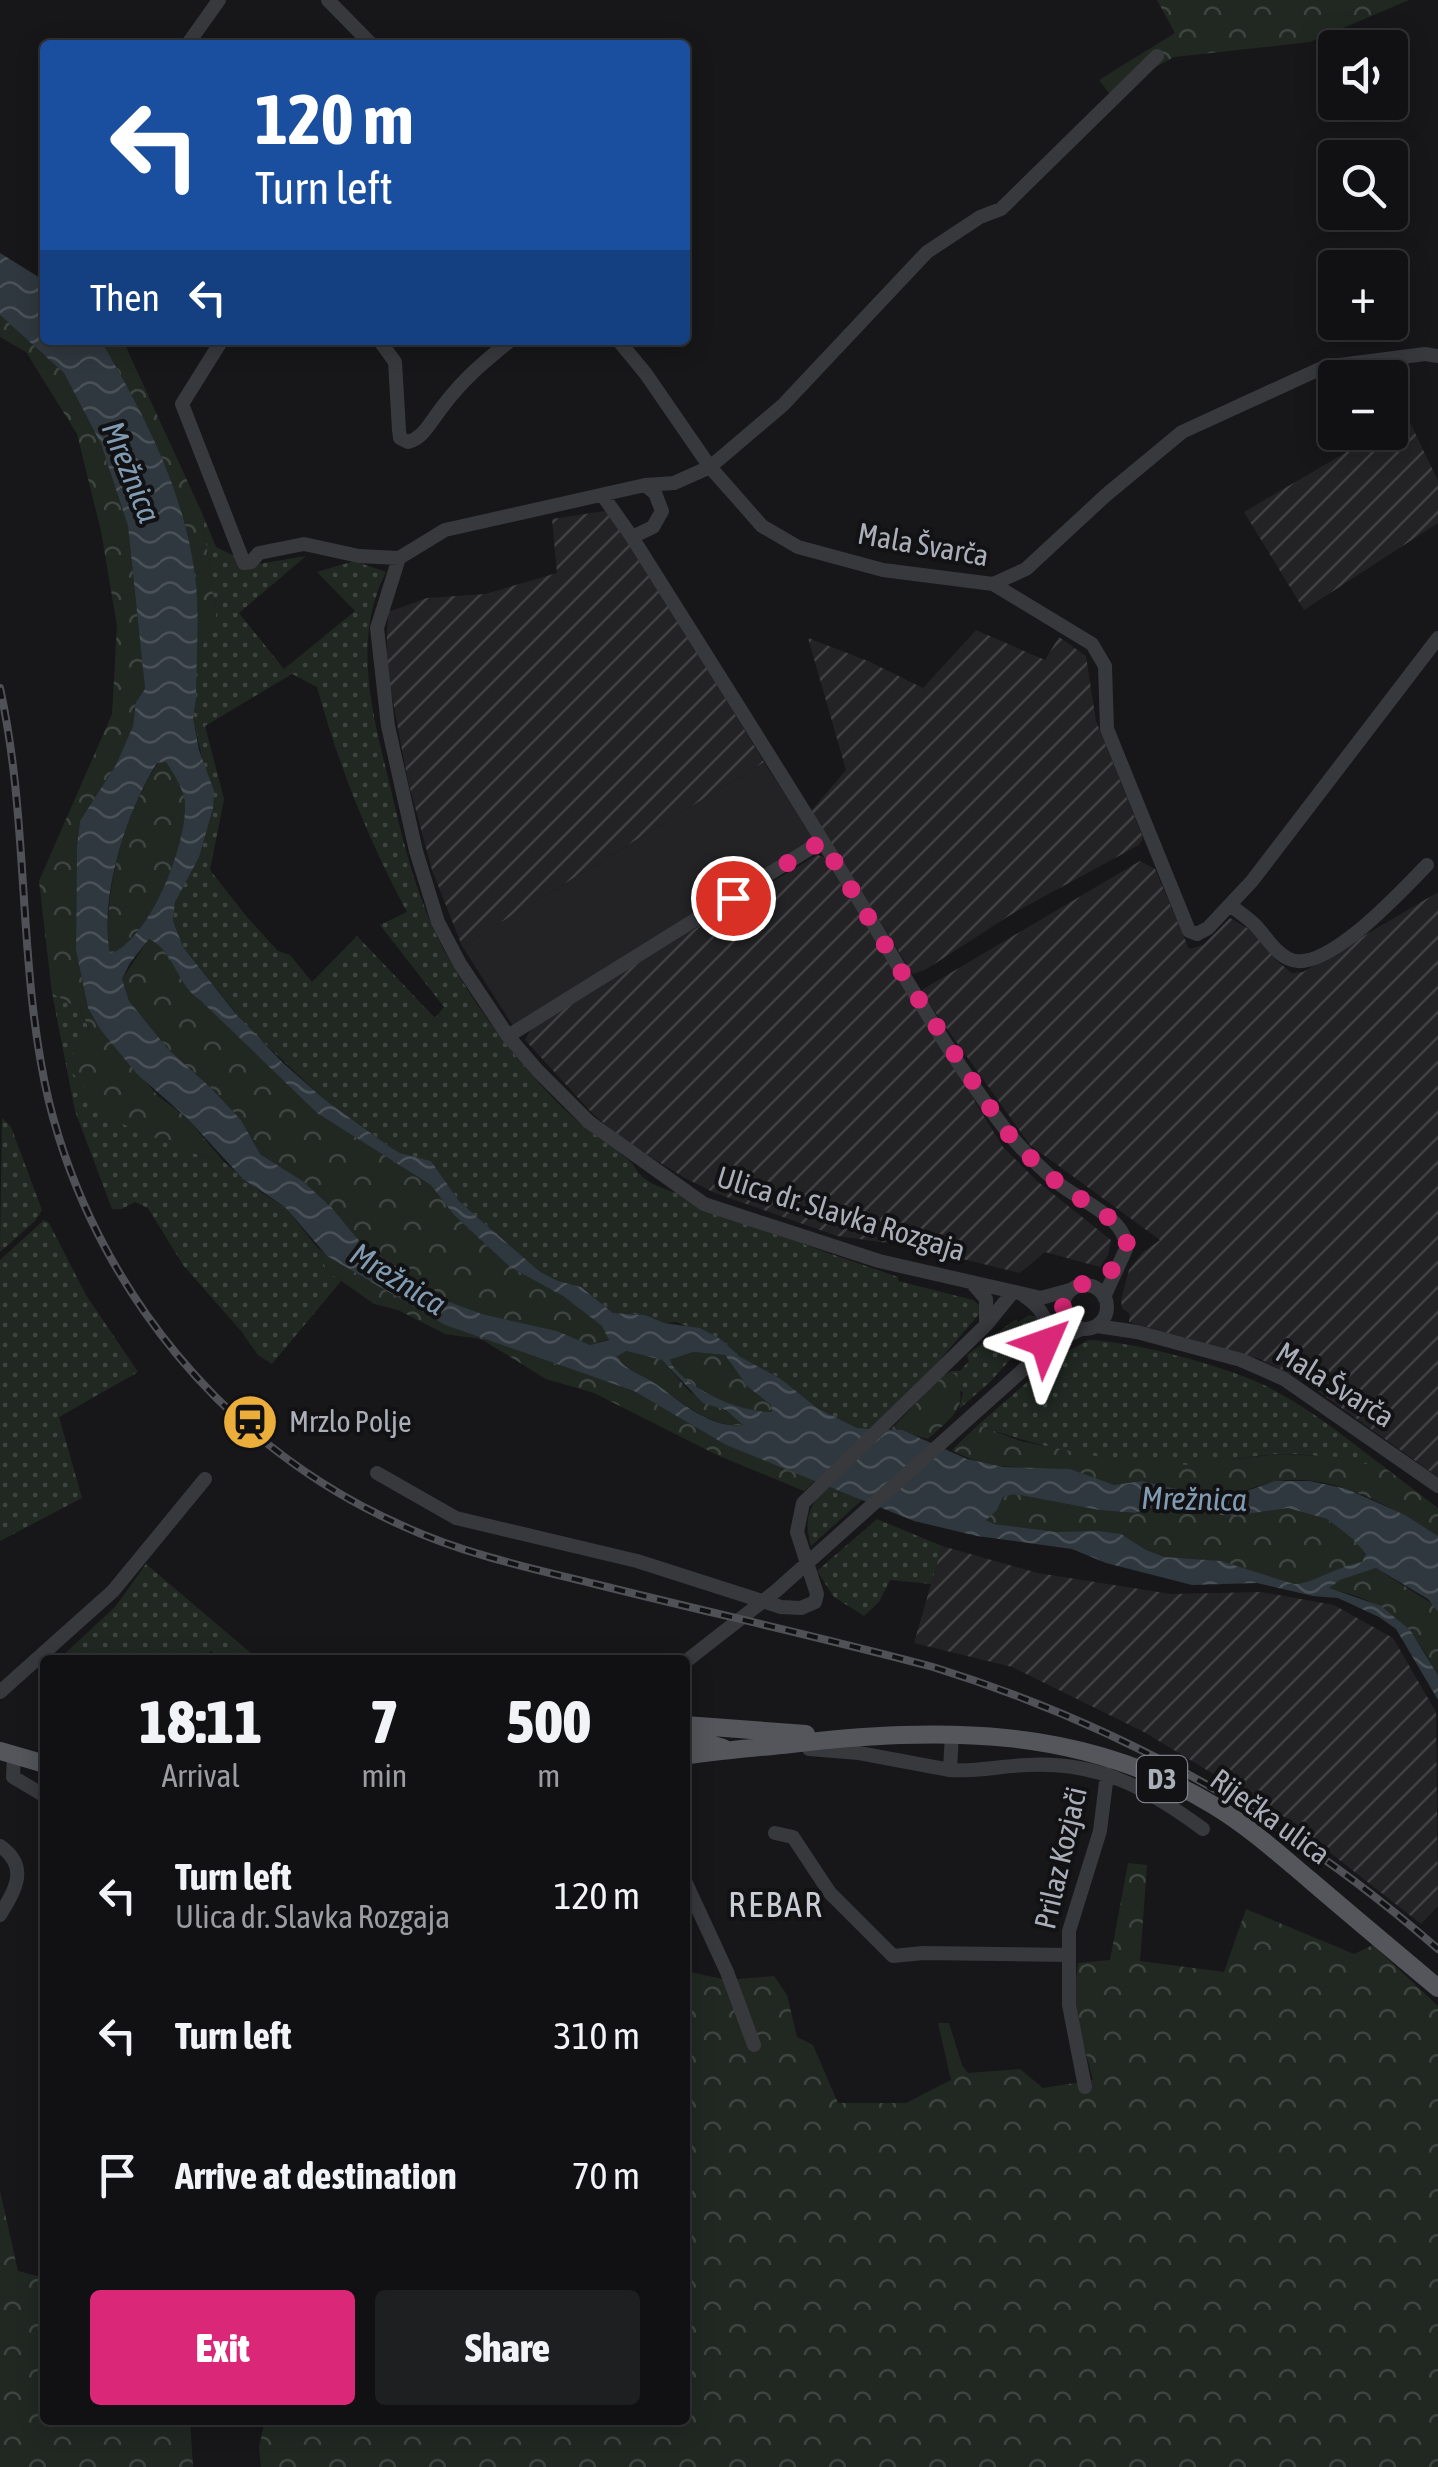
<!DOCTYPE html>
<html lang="en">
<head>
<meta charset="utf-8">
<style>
  :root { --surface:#111113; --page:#1e1f21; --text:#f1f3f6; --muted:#9c9da0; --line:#303133; --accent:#db2777 }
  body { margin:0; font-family:"Asap Condensed",sans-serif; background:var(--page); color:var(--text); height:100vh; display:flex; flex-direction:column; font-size:38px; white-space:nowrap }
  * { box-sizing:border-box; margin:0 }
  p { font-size:32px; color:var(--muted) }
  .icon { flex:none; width:55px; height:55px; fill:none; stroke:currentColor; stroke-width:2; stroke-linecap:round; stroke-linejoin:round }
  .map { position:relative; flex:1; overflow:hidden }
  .sheet { position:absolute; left:40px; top:1655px; width:650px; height:770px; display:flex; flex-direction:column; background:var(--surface); border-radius:10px; box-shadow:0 5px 25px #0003,0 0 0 2px var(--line) }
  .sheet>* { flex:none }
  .banner { position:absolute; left:40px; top:40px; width:650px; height:305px; border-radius:10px; box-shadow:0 5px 25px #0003,0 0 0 2px var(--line); background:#1a4fa0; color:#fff; overflow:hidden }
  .buttons { position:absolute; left:1318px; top:30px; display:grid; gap:20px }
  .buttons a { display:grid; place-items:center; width:90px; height:90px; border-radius:10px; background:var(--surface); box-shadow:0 5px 25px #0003,0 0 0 2px var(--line); font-size:50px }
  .pin { position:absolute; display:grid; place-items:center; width:85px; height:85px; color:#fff; margin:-42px; border:5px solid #fff; border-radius:50%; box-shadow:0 2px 10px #0007 }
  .me { position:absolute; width:110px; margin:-55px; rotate:47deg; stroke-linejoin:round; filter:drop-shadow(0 0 8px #0008) }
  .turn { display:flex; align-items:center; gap:35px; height:210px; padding:0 50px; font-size:45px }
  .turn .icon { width:130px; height:130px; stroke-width:2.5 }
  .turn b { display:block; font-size:70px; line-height:85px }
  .then { display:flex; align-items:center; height:95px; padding:0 50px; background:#0003; gap:20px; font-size:38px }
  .eta { display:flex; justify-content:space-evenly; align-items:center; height:170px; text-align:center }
  .eta b { font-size:60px; font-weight:800; line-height:70px }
  .button { display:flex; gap:20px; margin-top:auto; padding:20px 50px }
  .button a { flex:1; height:115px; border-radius:10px; background:var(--accent); color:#fff; font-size:40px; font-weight:800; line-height:115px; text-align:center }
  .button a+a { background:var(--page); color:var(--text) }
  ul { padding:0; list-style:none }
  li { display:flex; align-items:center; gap:30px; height:140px; padding:0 50px }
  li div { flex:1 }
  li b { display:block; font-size:38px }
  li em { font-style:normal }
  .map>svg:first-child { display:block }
  .built { fill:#232325 }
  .industrial { fill:url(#industrial-furrows) }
  .grass { fill:url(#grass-dots); fill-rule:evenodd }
  .forest { fill:url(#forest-crowns) }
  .water { fill:url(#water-waves); fill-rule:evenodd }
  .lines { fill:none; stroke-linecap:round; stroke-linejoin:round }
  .minor { stroke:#38393d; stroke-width:14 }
  .major { stroke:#54565c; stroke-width:18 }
  .rail-casing { stroke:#4f5156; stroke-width:8 }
  .rail { stroke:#121214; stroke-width:4; stroke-dasharray:11; stroke-linecap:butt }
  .route { stroke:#db2777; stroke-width:18; stroke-dasharray:0 32.4 }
  .labels { text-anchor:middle; stroke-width:8; stroke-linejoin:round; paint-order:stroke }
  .shield { fill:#121214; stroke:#7c7f87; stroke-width:2.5 }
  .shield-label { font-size:28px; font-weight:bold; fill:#a9aeb8 }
  .street-label { font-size:30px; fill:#a9aeb8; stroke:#121214 }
  .poi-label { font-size:30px; fill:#a9aeb8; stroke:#121214; text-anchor:start }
  .water-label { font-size:32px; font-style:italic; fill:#819cb2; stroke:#121214 }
  .quarter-label { font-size:35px; letter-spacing:2.5px; fill:#cacdd4; stroke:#121214 }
</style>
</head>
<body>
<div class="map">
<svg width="1438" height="2467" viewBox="0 0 1438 2467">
  <defs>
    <pattern id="industrial-furrows" width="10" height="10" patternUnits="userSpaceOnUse" patternTransform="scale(2.5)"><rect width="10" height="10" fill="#232325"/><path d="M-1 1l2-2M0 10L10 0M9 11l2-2" fill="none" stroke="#404043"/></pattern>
    <pattern id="grass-dots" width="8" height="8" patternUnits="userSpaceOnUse" patternTransform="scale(2.5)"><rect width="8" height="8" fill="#212822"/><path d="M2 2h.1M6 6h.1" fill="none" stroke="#3e4540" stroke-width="1.8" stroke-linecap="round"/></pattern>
    <pattern id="forest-crowns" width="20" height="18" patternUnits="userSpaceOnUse" patternTransform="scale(2.5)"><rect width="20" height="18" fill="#212822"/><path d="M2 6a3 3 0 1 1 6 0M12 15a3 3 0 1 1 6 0" fill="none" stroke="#3e4540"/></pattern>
    <pattern id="water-waves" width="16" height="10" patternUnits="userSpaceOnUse" patternTransform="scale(2.5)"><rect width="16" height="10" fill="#2f383e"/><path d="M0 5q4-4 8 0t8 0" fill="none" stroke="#4a5258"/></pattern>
  </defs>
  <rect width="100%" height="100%" fill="#171719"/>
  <path class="built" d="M764,762l50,77 -301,187 -51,-80z"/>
  <path class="industrial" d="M1407,416l31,65v42l-134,87 -60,-98 135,-79 11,-1v-6z
    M605,511l24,30 135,221 -302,184 -30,-76 -24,-89 -22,-116 2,-53 39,-14 58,-4 72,-21 -5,-54z
    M976,630l69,30 14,-23 27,19 10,65 47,117 -4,7 -127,69 -87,56 -12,4 -102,-163 35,-41 -38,-132 60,23 55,27z
    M817,855l7,2 179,290 34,34 74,59 -3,15 -8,12 -55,-15 -25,21 -111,-27 -72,-10 -122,-43 -32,-16 -59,-37 -31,-26 -68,-74 7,-13z
    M1140,861l15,8 34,80 14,-4 27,-27 22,13 25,30 15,12 11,-1 135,-80v585l-133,-95 -45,-23 -131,-37 1,-8 -8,-6 -1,-8 8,-30 13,-17 18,-13 -130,-95 -110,-154z
    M942,1546l96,27 133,21 90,-2 73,13 59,33 43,74 2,194 -17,18 -135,-106 -142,-86 -132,-65 -98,-24z"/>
  <path class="grass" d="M202,513l14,34 37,18 53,-9 -67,57 45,56 71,-58 -38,-39 37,-11 32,11c-30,59 -18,123 -3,185 13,52 23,104 43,154 27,70 98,165 155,213 16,13 34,24 49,37 5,5 8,13 14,17 15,12 32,13 49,21 66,31 136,54 205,78v4l75,19 8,7v5l-68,79 -42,37h-14l-40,-20 -36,-29 -42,-23 -17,-16 -46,-18 -13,1 -18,-8 -32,-2 -32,-26 -23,-6 -19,-10 -80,-70 -28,-40 -31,-8 -10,-6 -65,-47 -77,-72 -65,-81 -10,-26 2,-19 38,-94 -20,-91 3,-57 20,-44zM292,674l25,13c22,80 51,152 90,225l-27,13 64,82 -9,11 -78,-82 -45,46 -22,-27 -12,-4 -31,-34 -37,-47 14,-71 -19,-73z
    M52,993l27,16 11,21 96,121 38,11 38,31 23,14 31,39 11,25 14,10 -69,83 -14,-9 -17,-24 -58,-66 -35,-57 -13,-6 -13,7h-10l-37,-98z
    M2,1118l9,9 31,83 -7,11 -35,31z
    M44,1220l5,3 37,72 52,77 -79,45 23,81 -82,43v-281z
    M1029,1315l7,2 3,5 -3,9 -46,51 -31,27 4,-16 -20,-17 8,-5h9l9,-10 -2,-6 49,-36 2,3z
    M1089,1340c43,1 140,27 179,47 43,22 82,54 120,83 -36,-10 -69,-16 -106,-16 -31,1 -62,9 -92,11 -64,3 -153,-18 -212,-40l78,-68z
    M829,1485l34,14 -52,47c-8,-28 -2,-41 18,-61z
    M877,1519l65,27 -11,38 -41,-4 -11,22 -15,14 -30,-19 -17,-26z
    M146,1564l113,96h-39l-9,-9 -10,9h-143l57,-53z"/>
  <path class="forest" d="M1157,0h252l-99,42 -136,15 -65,36 -10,-13 76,-47z
    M0,315l64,58 37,71 27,82 17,163 -9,13 -3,24 -17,39 -36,57 -3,24 -1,104 12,58 12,21 58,67 28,21 38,45 -38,-11 -75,-32 -45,-54 24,-36 -11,-20 -27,-16 -13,-112 73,-167 5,-88 -16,-95 -24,-97 -51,-82 -26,-15z
    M100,340h19l7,7 76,166 14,103 -20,44c0,-28 2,-57 -1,-85 -11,-85 -51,-162 -95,-235z
    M166,762c8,11 19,29 19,43 1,42 -35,134 -76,150 -6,-64 14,-138 49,-192z
    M149,939c24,10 28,47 51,61l117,113 115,72 22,30 56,52 53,29 39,30 7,13 -19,6 -33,-14 -75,-17 -35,-13 -86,-58 -29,-35 -28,-26 -44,-28 -19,-34 -30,-32 -43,-39 -39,-48 -7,-22z
    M316,1246l11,10 118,69 189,66 92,54 90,35 -12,11 -87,-36 -123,-62 -48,-14 -65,-40 -36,-5 -47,-24 -24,-6 -47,-33z
    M625,1351l37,9 28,32 42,22 12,11c-34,3 -62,-23 -88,-41 -15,-10 -29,-14 -41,-27z
    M693,1352l32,3 22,31 24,19 2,7c-34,1 -87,-21 -104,-52z
    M955,1374c15,35 -3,42 -27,65l-37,-10 52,-53z
    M978,1425l42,16 80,16 87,8 92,-11 61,3 48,13 50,38v28c-46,-29 -108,-66 -165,-54 -20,4 -39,15 -60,15 -22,-1 -45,-12 -67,-15 -11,-2 -21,3 -31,3 -17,-1 -33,-15 -51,-16 -39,-3 -78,2 -112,-19z
    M1015,1494l84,16 36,3 14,-5 85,8 54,-8 39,11 26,20 13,15 -4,8c-25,4 -50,22 -68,22l-73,-23 -56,-4 -19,-7 -25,-16 -64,-2 -63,-8 -9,-5 12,-9 6,-13z
    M1376,1568l58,37 4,7v63c-19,-36 -39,-62 -79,-78 -10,-4 -20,-5 -31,-9l12,-8z
    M1128,1863l19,2 -7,96 84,11 22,-63 108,45 19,-9 65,61v461h-1177l-2,-20 6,-27h420v-449l42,9 47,-4 13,19 10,42 16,8 25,58h68l45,-23 -13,-57h11l13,42 6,8 52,-4 23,19 50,-8 -20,-76 5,-41 32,-3z
    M0,2191l18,80 27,7v142h145l3,47h-193z"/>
  <path class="water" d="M0,253l45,28v59l56,1c43,73 83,149 94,234 5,40 1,83 1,123l-3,19 6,33 15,41 -1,17 -14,49 -24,45 -2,19 10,26 53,67 46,48 43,38 65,47 10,6 31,8 28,40 80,70 19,10 23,6 32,26 32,2 19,8 36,5 22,12 17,16 42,23 36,29 40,20 45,2 65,29 37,8 66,2 44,16 28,-4 70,16 29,-4 34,-12h35l37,8 58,26 33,21v76l-10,-13 -52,-31 -36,12 -11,8 52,18 29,24 28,45v25l-42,-71 -17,-12 -41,-19 -25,-2 -56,-13 -65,2 -86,-22 -34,-14 -95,-13 -63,-15 -188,-76 -92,-54 -189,-66 -118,-69 -42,-49 -42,-28 -57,-62 -49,-43 -37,-45 -12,-21 -12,-58 1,-104 3,-25 36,-56 17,-39 3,-24 9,-13 -17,-163 -27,-82 -37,-71 -64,-58zM166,762c8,12 19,29 19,43 1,41 -35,134 -75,149 -11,-57 16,-142 47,-191zM149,939c24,10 28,47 51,61l117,113 114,72 23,30 56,52 53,29 39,30 7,14 -19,5 -33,-14 -75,-17 -35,-13 -86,-58 -29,-35 -28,-26 -44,-28 -19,-34 -30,-32 -43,-39 -39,-48 -7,-22 8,-16zM626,1351l36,9 41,43 23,7 17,15c-33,4 -62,-23 -87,-41 -15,-10 -29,-13 -40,-27zM693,1352l32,3 22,31 24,19 1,7c-31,1 -87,-23 -103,-52zM1015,1494l84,16 36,3 14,-5 85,8 54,-8 39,11 26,20 13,15 -4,8c-25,4 -50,22 -68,22l-73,-23 -56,-4 -19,-7 -25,-16 -23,-3 -41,1 -63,-8 -8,-4 11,-10 6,-13z"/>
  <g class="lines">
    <path class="minor" d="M328,0l44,45
      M187,45l32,-45
      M222,340l-40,64 62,159 7,-1 8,-9 45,-9 55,12 40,2
      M379,340l16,22 4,68 1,8 8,4c11,-3 17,-11 24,-21 25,-36 44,-53 79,-81
      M618,340l28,34 64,93 52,59 36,21 85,23 110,14 99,60 13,22 2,63 82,202 8,3 11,-6 44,-47 186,-243
      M603,496l29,41c74,118 149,236 222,355 48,79 94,163 151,237 16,20 34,38 53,54 20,17 70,35 68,66l-22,48
      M632,537l21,-10 9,-16 -7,-18 -10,-8
      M993,584l33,-15 80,-74 76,-63 142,-65 101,-13 13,2
      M1230,905c9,7 18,13 25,20 11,11 19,27 34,34 36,17 113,-69 138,-94
      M508,1036l314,-195
      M972,1283l14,16v26
      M1063 1307a22 22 0 1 1 44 0a22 22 0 1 1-44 0Z
      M1070,1290l-29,8 -162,-37 -175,-57 -115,-82 -52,-52 -29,-34 -48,-72 -22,-42 -22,-71 -28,-125 -11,-98 22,-70 46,-28 200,-45 29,-2 36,-16 73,-62 144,-153 53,-35 21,-8 156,-153
      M1024,1296c23,15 28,32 17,57
      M1097,1326l40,6 104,28 43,19 154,107
      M377,1473l79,45 181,43 144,46 20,1 14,-6 2,-8 -20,-62 6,-29 183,-178 27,-33
      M685,1662l91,-71 277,-248 28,-14
      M0,1692l113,-101 92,-112
      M952,1733l-2,37c26,2 50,-4 77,-5 72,-4 120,23 176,64
      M809,1749l50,4 91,17
      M14,1756l-1,21 32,19
      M775,1833l18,4 37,56 63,63 30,-3 145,2
      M0,1846c30,21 15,44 0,69
      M685,1881l42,91 27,73
      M1085,2087l-16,-82v-74l31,-100 7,-57"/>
    <path class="major" d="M685,1725l121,9
      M685,1737l38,11
      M0,1751l45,13
      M685,1756c35,-6 71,-8 106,-12 148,-17 290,-19 422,61 35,21 65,48 97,75 42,36 85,72 128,108"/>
    <g class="rail-casing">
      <path id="rail" d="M0,688c30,136 17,280 49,414 46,186 178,347 354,424 61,28 127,42 192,58 112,28 226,53 338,83 187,58 358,153 505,282"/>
    </g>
    <use href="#rail" class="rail"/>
  </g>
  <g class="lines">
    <path class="route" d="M733,898l89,-57 88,145 92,140 20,24 38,35 48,32 19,25 -11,26 -46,22 -7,12v24l-10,17 -13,12 5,-12"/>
  </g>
  <defs>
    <g id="station-disc" transform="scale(2.875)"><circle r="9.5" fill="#ecae3b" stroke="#121214"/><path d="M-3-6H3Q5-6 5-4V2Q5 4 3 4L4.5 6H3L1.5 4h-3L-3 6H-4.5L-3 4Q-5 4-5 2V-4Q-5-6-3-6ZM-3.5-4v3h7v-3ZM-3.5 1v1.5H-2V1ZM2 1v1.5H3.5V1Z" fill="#111"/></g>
  </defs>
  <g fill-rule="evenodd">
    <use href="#station-disc" x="250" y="1422"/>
  </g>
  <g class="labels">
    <rect class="shield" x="1137" y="1756" width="50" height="46" rx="8"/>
    <g class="shield-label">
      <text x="1162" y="1789">D3</text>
    </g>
    <g class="street-label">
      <text transform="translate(923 545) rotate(10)" y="10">Mala Švarča</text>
      <text transform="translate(841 1214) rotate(17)" y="10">Ulica dr. Slavka Rozgaja</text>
      <text transform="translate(1335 1385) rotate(32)" y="10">Mala Švarča</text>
      <text transform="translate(1270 1817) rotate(36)" y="10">Riječka ulica</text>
      <text transform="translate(1061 1858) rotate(-77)" y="10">Prilaz Kozjači</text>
    </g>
    <g class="poi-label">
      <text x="289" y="1432">Mrzlo Polje</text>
    </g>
    <g class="water-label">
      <text transform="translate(131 472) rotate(68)" y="11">Mrežnica</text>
      <text transform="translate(398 1279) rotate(32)" y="11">Mrežnica</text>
      <text transform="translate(1194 1499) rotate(1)" y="11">Mrežnica</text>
    </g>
    <g class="quarter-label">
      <text x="776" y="1917">REBAR</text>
    </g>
  </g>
</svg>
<div class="buttons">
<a><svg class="icon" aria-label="sound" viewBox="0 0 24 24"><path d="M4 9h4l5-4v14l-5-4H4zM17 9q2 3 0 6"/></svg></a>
<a><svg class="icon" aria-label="search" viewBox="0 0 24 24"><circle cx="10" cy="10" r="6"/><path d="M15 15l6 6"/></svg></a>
<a>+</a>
<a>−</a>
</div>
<div class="pin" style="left:733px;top:898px;background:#d93025"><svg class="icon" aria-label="arrive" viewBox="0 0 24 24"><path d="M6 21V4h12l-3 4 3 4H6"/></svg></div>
<svg class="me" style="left:1045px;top:1343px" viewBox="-20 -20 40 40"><path d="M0-17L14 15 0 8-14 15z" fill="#db2777" stroke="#fff" stroke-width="4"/></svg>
<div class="banner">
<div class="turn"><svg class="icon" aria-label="left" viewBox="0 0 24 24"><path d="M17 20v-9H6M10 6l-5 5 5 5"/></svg><div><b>120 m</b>Turn left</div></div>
<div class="then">Then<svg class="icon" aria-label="left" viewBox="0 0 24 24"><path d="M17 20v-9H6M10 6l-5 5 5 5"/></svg></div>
</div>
<section class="sheet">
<div class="eta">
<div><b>18:11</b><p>Arrival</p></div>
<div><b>7</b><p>min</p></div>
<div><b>500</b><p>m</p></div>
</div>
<ul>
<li><svg class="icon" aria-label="left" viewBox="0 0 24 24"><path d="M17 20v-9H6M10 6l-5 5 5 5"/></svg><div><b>Turn left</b><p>Ulica dr. Slavka Rozgaja</p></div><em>120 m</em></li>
<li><svg class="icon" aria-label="left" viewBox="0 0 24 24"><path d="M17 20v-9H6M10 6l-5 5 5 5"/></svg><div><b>Turn left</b></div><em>310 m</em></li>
<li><svg class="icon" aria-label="arrive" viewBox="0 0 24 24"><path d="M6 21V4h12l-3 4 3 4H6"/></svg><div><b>Arrive at destination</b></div><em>70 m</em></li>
</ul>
<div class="button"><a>Exit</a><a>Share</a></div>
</section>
</div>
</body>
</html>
